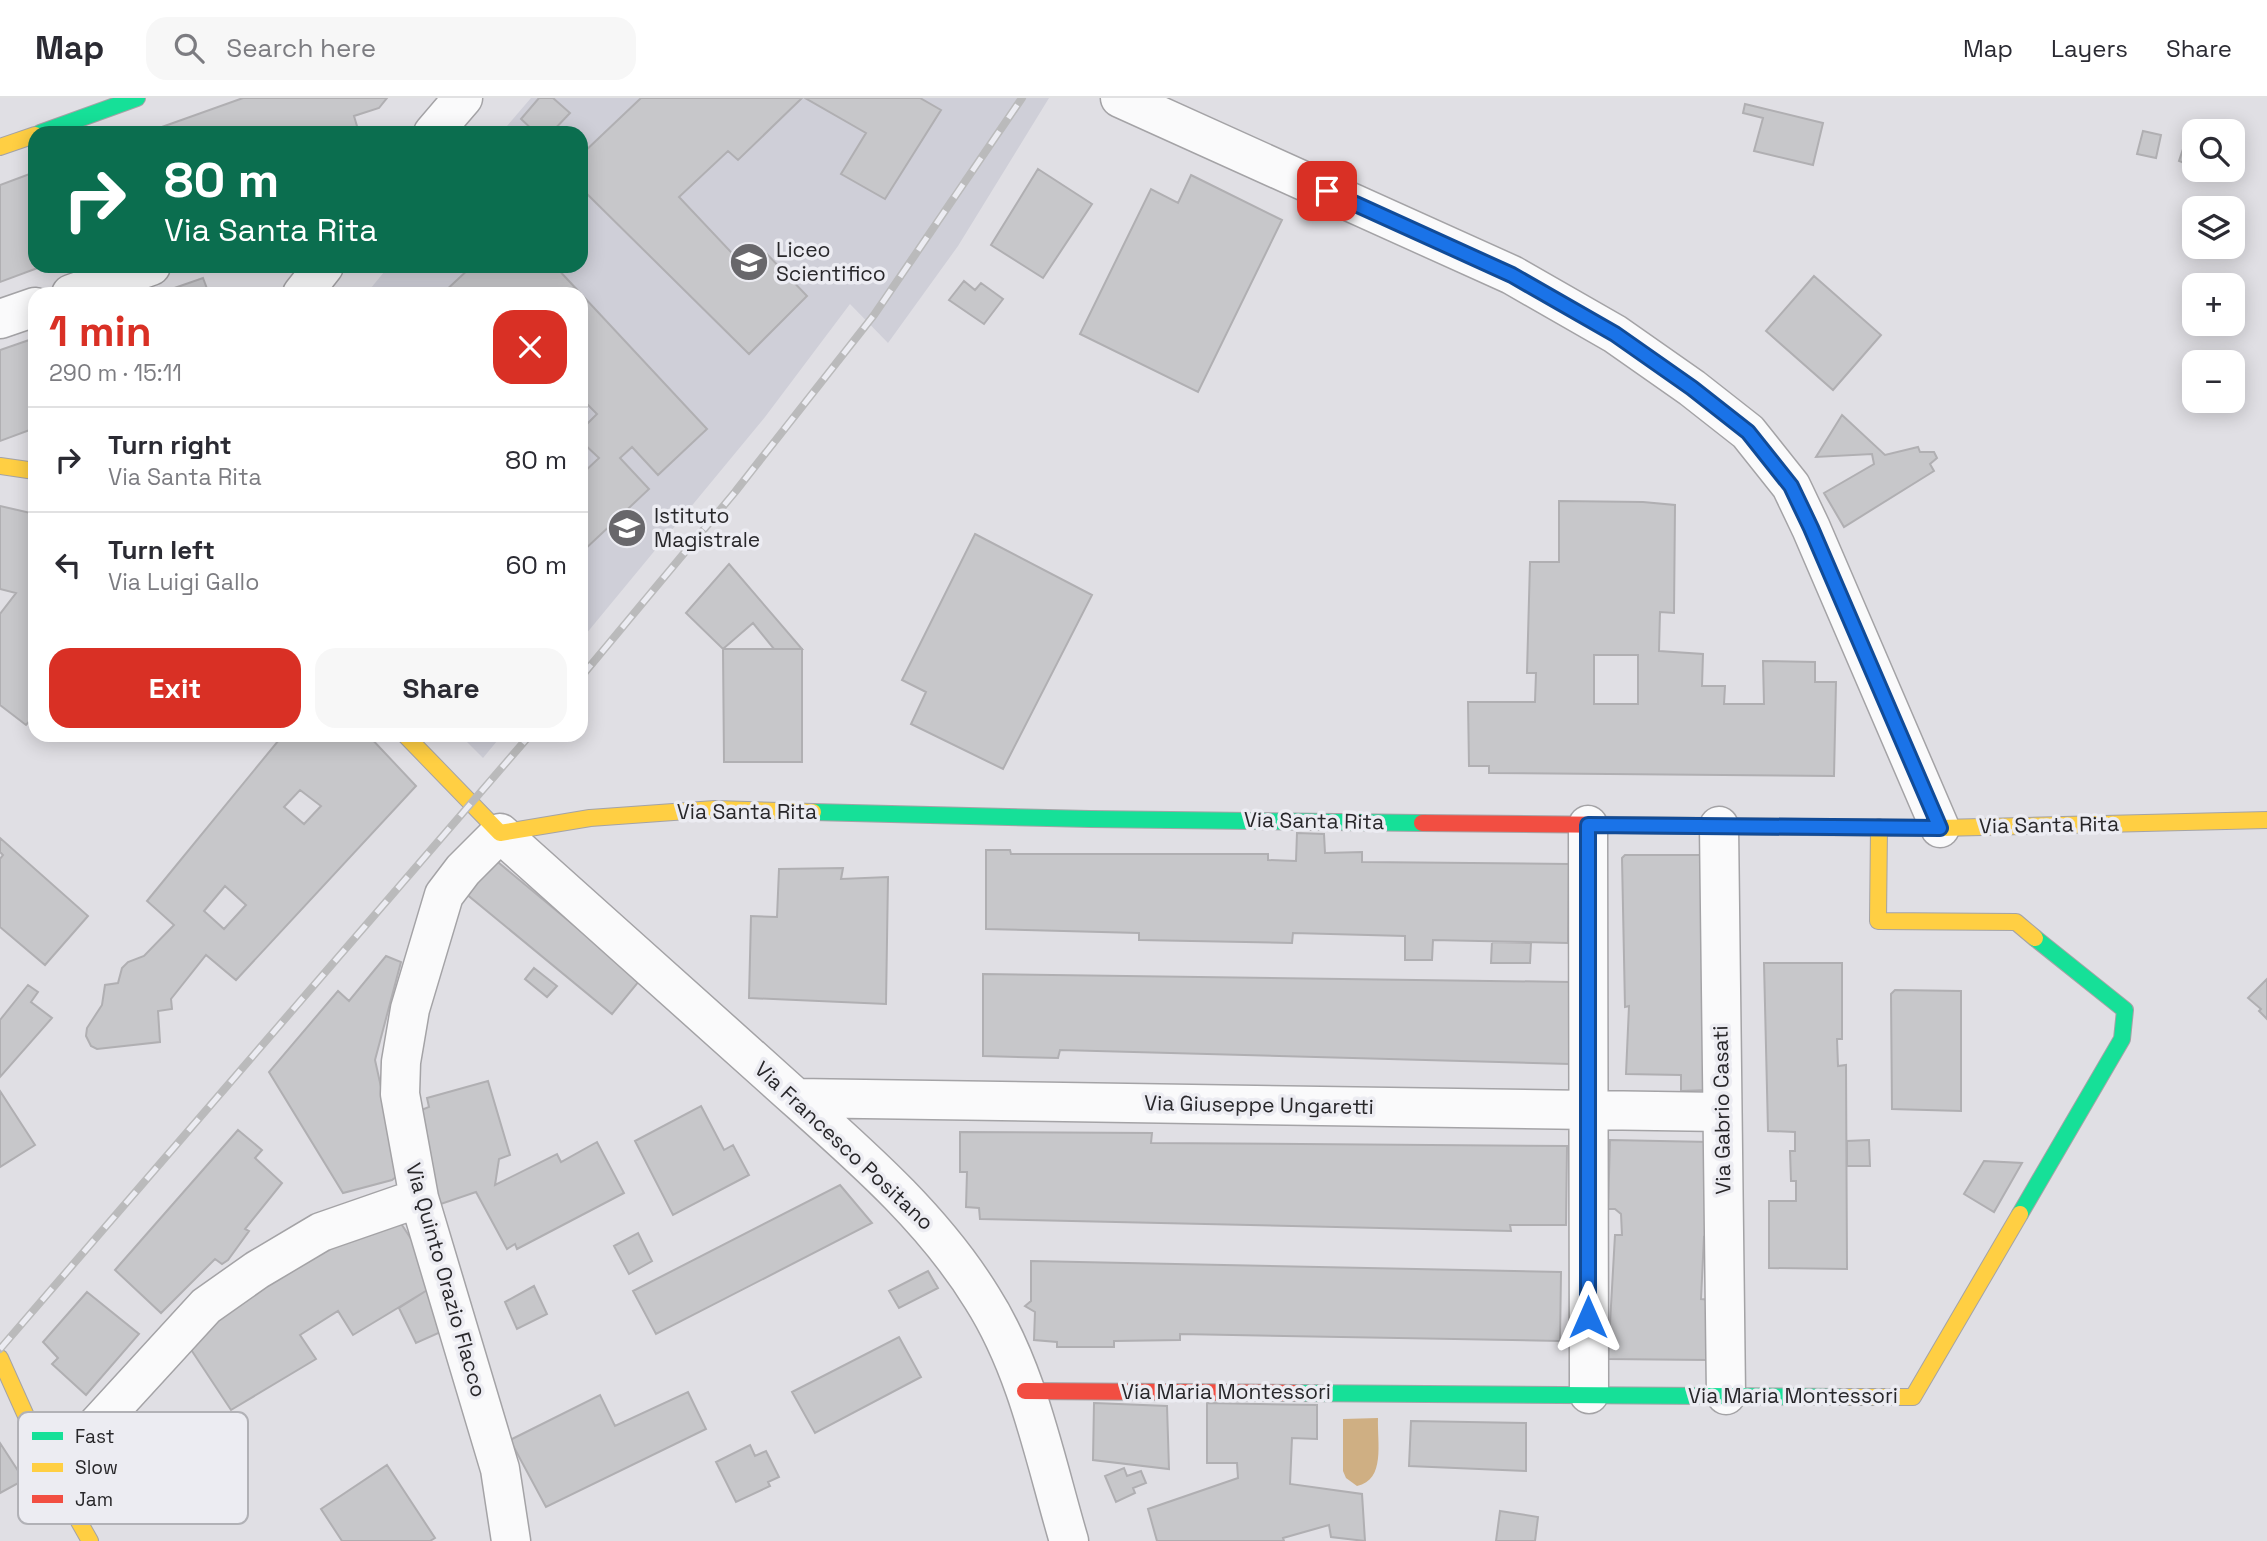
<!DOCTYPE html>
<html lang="en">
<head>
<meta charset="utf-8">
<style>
  :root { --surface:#fff; --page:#f7f7f7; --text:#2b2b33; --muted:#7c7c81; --line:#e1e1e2; --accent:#d93025 }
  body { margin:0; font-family:"Space Grotesk",sans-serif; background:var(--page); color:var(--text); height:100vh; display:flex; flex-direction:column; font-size:26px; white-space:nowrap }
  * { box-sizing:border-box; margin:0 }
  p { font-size:23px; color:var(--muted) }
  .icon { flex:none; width:38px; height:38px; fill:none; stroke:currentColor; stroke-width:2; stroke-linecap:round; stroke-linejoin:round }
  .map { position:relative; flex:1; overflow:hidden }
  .details { position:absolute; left:28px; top:189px; width:560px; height:455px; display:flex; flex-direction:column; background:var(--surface); border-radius:21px; box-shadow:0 4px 18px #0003 }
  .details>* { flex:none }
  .guide { position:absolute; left:28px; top:28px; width:560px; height:147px; border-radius:21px; box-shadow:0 4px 18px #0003; background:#0b6e4f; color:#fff; overflow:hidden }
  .fabs { position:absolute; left:2182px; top:21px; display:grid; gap:14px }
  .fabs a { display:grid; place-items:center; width:63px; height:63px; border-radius:14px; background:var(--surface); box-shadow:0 4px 18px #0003; font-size:35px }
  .pin { position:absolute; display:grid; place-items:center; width:60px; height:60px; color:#fff; margin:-30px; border-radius:14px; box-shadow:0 4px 10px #0006 }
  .me { position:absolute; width:77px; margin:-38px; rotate:0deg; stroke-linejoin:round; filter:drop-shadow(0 0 5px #0008) }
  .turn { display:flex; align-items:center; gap:24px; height:147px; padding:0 21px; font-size:32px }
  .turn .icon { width:91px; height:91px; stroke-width:2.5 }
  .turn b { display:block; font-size:49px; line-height:60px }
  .round { display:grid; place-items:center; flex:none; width:74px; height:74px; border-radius:21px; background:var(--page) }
  .summary { display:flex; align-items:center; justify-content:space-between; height:119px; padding:0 21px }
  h1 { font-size:42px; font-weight:700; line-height:52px; color:var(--accent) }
  .primary-button { display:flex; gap:14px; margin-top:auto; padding:14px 21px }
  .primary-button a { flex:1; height:80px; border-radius:21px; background:var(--accent); color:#fff; font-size:28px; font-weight:700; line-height:80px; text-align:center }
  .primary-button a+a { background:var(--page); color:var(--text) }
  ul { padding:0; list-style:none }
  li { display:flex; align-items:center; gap:21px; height:105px; padding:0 21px; border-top:2px solid var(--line) }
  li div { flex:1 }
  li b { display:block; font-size:26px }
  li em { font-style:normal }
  header { display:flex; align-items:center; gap:42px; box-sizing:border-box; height:98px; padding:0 35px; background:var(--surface); border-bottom:2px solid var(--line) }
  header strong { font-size:33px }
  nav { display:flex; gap:38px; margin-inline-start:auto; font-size:24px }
  .search { width:490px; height:63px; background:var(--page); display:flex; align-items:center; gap:18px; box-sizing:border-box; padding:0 24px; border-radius:21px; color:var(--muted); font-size:26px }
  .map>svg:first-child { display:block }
  .built { fill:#cfcfd8 }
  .water { fill:#cfaf83 }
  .building { fill:#c7c7ca; stroke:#b0afb2; stroke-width:2; fill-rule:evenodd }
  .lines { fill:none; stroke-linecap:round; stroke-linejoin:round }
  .street-casing { stroke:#a4a3a6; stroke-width:41 }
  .fast-casing { stroke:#a4a3a6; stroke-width:18 }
  .slow-casing { stroke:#a4a3a6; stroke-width:18 }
  .jam-casing { stroke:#a4a3a6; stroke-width:18 }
  .street { stroke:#fafafb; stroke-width:38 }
  .fast { stroke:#16e098; stroke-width:16 }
  .slow { stroke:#ffcf43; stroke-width:16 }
  .jam { stroke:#f24e42; stroke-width:16 }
  .rail-casing { stroke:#bababb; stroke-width:8 }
  .rail { stroke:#ececf2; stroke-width:5; stroke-dasharray:16; stroke-linecap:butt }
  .route-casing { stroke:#114b97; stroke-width:18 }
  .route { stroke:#1a73e8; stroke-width:12 }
  .labels { text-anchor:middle; stroke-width:7; stroke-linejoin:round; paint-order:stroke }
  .poi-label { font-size:21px; fill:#28272a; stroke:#ececf2; text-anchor:start }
  .street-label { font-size:21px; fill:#28272a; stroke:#ececf2 }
  .key { fill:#ececf2; stroke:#b1b1b6; stroke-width:2 }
  .key-label { font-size:19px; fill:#28272a }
</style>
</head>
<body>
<header>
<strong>Map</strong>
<div class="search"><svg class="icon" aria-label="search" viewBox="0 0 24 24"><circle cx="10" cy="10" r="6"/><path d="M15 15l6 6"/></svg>Search here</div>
<nav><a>Map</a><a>Layers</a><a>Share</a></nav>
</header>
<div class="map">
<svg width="2267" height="1443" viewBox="0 0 2267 1443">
  <rect width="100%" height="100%" fill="#e0dfe4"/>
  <path class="built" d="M531,0h518l-91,148 -70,97 -38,-39 -85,113 -184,223v-346h-215l23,-28h192v-133h-80z
    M460,637h42l-19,23z"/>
  <path class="water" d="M1378,1320c-1,24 8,62 -21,68l-11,-8 -3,-7v-52z"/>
  <path class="building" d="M243,0h144l-8,10 -25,8 5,17h-214z
    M539,0h14l17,15 -19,20h-15l-15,-14z
    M641,0h161l-64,62 -10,-9 -49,46 67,71 18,-17 43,45 -58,58 -168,-166v-33z
    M805,0h115l21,12 -56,89 -44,-25 25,-41z
    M1745,6l78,19 -10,42 -59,-14 9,-33 -20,-5z
    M2143,33l18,4 -5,23 -19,-4z
    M2187,39l7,3v27l-15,-6z
    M1038,71l54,35 -49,74 -52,-33z
    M35,74v94h8l-43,16v-97z
    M1191,77l91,45 -84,172 -118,-58 71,-145 27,14z
    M472,168h83l152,163 -49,46 -26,-28 -12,11 29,31 -68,64v-78l18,-17 -18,-17v-11l16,-16 -16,-16v-104h-139z
    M1814,178l67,59 -48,55 -67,-59z
    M203,180l6,16h-49v-1z
    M964,183l11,9 6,-7 22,16 -19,25 -35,-24z
    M35,240v90l-35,13v-91z
    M1842,317l43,40 33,-8 2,5h14l3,6 -7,6 4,7 -90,56 -20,-34 50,-29 -2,-10 -56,3z
    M1559,403l84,1 32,3 -1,108 -14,-1 -1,39 44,3 -1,32h23l-1,18h40l-1,-43 52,1v20h21l-2,94 -345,-3v-7h-20l-1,-64h67l1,-29h-9l3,-111h29zM1594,557h44v49h-44z
    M0,408l35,8v165l-4,4 4,3v29l-9,10 -26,-20v-91l16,-21 -16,-4z
    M975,436l117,61 -89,174 -92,-45 15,-32 -24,-12z
    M729,466l73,85h-28l-21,-26 -30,26 -37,-36z
    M723,551h79v113h-78z
    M283,637h85l48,51 -180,194 -30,-25 -35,44 1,10 -14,2 2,31 -63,7 -6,-3 -5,-10 1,-8 15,-23 3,-20 13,-2 4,-15 6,-6 16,-6 30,-31 -27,-24zM300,692l21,16 -17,18 -20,-17zM225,788l21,19 -22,24 -20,-18z
    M1297,735l27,1 1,19 37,-1v10l207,2 -1,79 -135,-3 -1,20h-27v-24l-112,-3 -1,10 -153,-3v-7l-153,-4v-79h24l1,4h257v6l28,1z
    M0,740l88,78 -43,49 -45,-38v-68l3,-4 -3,-3z
    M487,755l153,127 -28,34 -153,-126z
    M1625,757h88l-4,235 -28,1v-16l-55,-1 3,-68 -4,1 -3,-149z
    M843,770l-2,11 47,-2 -2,127 -137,-6 2,-82 26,1 2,-48z
    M1492,844l39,1 -1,20h-39z
    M386,858l15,6 -26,98 24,108 -3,9 -4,3 -49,13 -74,-121 69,-81 11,10z
    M1764,865h78v76h-5l1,27 8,-1 1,204 -78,-1v-67h27v-20h-5l-1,-30h5v-19l-27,-1z
    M534,870l23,18 -10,11 -22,-18z
    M983,876l587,8 -1,82 -509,-14 -2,8 -75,-2z
    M2267,881v40l-8,-8 2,-2 -13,-11z
    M28,887l10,7 -7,10 21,16 -52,59v-57z
    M1895,892l66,1v120l-69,-2 -1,-115z
    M488,983l22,74 -11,4 -4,26 62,-31 4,8 36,-20 27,51 -107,56 -2,-5 -8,5 -31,-57 -44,15 -23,-92 20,-8 -2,-9z
    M0,993l35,54 -35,22z
    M701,1008l23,44 9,-5 16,30 -76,40 -38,-74z
    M238,1032l24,20 -7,8 27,25 -37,46 4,2 -21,29 -6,4 -7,-5 -54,54 -46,-43z
    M960,1034l192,1 -1,10 416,3 -1,79h-56l1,6 -531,-12 -1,-11 -13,-1 1,-35h-7z
    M1610,1042l100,2 1,96 -7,-1 -3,62 10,1 -3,60 -100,-1 7,-124h7l-1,-21 -6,-5h-7z
    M1869,1042l1,26h-23v-25z
    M1984,1063l38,2 -28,49 -30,-18z
    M840,1087l32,38 -216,111 -23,-43z
    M398,1121l23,35 8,35 -76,46 -15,-24 -38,24 16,24 -85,51 -45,-68 95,-75z
    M638,1135l14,28 -23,13 -15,-28z
    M1031,1163l530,11 -1,69 -380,-7v6l-66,1v6h-57v-5l-23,-2 1,-28 -10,-6 6,-5z
    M928,1173l10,17 -39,20 -10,-17z
    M534,1188l13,28 -30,15 -12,-27z
    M429,1191l14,42 -27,12 -17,-35z
    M87,1194l52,42 -53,61 -34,-31 6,-6 -15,-16z
    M899,1239l22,40 -106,56 -23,-41z
    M688,1294l18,37 -160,78 -36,-67 90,-45 15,31z
    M1094,1305l73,3 2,63 -76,-9z
    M1207,1305l110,2v34l-25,-1 -2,46 72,10 3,47 -34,-4 -2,-12 -46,13 1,3h-127l-9,-32 90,-31 -1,-15h-30z
    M1411,1323l115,2v48l-117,-5z
    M0,1345l24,37 -24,13z
    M750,1347l5,11 11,-5 13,26 -11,5 2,4 -34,16 -20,-40z
    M387,1367l48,73 -5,3h-88l-21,-32z
    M1124,1370l3,8 14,-5 5,12 -13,5 2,5 -19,9 -11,-26z
    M1500,1413l38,6 -3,24h-39z"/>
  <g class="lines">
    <g class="street-casing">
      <path id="street" d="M1120,0l392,177 103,59 77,54 56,44 43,54 20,42 129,300
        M433,35l30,-35
        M71,196l80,-28
        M302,196l22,-28
        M0,221l35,-12
        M1588,727l1,569
        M1719,728l7,569
        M796,1000l926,14
        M52,1376l154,-168 51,-36 64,-38 98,-34
        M511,1443l-11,-72 -81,-271 -19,-104 1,-32 9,-53 34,-114 19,-25 37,-37c89,80 179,160 268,240 76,69 160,137 214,225 46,72 63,162 87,243"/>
    </g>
    <g class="fast-casing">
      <path id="fast" d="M40,35l97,-35
        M813,714l277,7 332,4
        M2020,1116l102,-175 3,-29 -90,-72
        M1294,1295l550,4"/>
    </g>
    <g class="slow-casing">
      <path id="slow" d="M0,49l35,-12
        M0,368l35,5
        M405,637l95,98 90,-15 125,-9 98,3
        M1804,729l136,1 327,-8
        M1879,729l-1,94 138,1 19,16
        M0,1260l52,116 38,67
        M1844,1299h69l107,-183"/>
    </g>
    <g class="jam-casing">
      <path id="jam" d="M1422,725l382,4
        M1025,1293l269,2"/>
    </g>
    <use href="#street" class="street"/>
    <use href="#fast" class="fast"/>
    <use href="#slow" class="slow"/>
    <use href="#jam" class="jam"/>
    <g class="rail-casing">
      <path id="rail" d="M581,579l154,-185 139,-177 148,-217
        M0,1251l530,-614"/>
    </g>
    <use href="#rail" class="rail"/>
  </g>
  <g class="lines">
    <g class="route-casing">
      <path id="route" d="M1327,93l185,84 103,59 77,54 56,44 43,54 20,42 129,300 -352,-3v492"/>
    </g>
    <use href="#route" class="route"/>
  </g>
  <defs>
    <g id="school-disc" transform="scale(2.0125)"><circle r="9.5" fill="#68676b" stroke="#ececf2"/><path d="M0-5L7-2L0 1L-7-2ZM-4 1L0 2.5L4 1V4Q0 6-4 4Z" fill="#fff"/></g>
  </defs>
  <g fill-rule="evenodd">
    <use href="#school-disc" x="749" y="164"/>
    <use href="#school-disc" x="627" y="430"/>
  </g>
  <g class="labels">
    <g class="poi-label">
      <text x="776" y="159">Liceo<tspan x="776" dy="24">Scientifico</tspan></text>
      <text x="654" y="425">Istituto<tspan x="654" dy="24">Magistrale</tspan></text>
    </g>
    <g class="street-label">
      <text x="747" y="721">Via Santa Rita</text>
      <text transform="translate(1314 723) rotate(1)" y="7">Via Santa Rita</text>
      <text transform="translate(2049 727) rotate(-1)" y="7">Via Santa Rita</text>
      <text transform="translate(1259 1007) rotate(1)" y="7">Via Giuseppe Ungaretti</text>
      <text transform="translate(1722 1012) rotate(-91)" y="7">Via Gabrio Casati</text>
      <text transform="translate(844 1048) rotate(43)" y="7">Via Francesco Positano</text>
      <text transform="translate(446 1182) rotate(74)" y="7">Via Quinto Orazio Flacco</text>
      <text x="1226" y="1301">Via Maria Montessori</text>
      <text x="1793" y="1305">Via Maria Montessori</text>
    </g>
  </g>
  <rect x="18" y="1314" width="230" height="112" rx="10" class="key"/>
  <rect x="32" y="1334" width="31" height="8" fill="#16e098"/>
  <rect x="32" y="1365" width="31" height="9" fill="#ffcf43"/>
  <rect x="32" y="1397" width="31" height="8" fill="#f24e42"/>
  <g class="key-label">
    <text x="75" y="1345">Fast</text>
    <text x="75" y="1376">Slow</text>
    <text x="75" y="1408">Jam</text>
  </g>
</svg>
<div class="fabs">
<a><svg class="icon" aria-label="search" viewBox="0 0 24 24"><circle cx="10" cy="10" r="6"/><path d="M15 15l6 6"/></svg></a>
<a><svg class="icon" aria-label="layers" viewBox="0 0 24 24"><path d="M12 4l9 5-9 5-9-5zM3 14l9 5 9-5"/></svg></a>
<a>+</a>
<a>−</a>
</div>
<div class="pin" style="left:1327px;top:93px;background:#d93025"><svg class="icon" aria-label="arrive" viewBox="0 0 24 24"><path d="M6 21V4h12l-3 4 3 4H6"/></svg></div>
<svg class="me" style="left:1588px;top:1219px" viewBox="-20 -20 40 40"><path d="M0-17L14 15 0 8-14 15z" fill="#1a73e8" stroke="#fff" stroke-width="4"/></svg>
<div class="guide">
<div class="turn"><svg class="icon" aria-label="right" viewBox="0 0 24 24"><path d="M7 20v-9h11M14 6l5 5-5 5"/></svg><div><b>80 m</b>Via Santa Rita</div></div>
</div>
<section class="details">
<div class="summary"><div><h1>1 min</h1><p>290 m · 15:11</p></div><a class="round" style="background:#d93025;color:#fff"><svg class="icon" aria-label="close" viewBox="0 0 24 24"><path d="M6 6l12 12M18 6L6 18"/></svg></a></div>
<ul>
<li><svg class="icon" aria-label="right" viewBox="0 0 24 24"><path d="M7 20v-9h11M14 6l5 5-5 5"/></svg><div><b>Turn right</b><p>Via Santa Rita</p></div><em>80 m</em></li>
<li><svg class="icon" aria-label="left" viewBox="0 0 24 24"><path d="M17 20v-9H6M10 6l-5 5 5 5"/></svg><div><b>Turn left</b><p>Via Luigi Gallo</p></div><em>60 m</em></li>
</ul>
<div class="primary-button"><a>Exit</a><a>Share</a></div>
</section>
</div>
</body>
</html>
